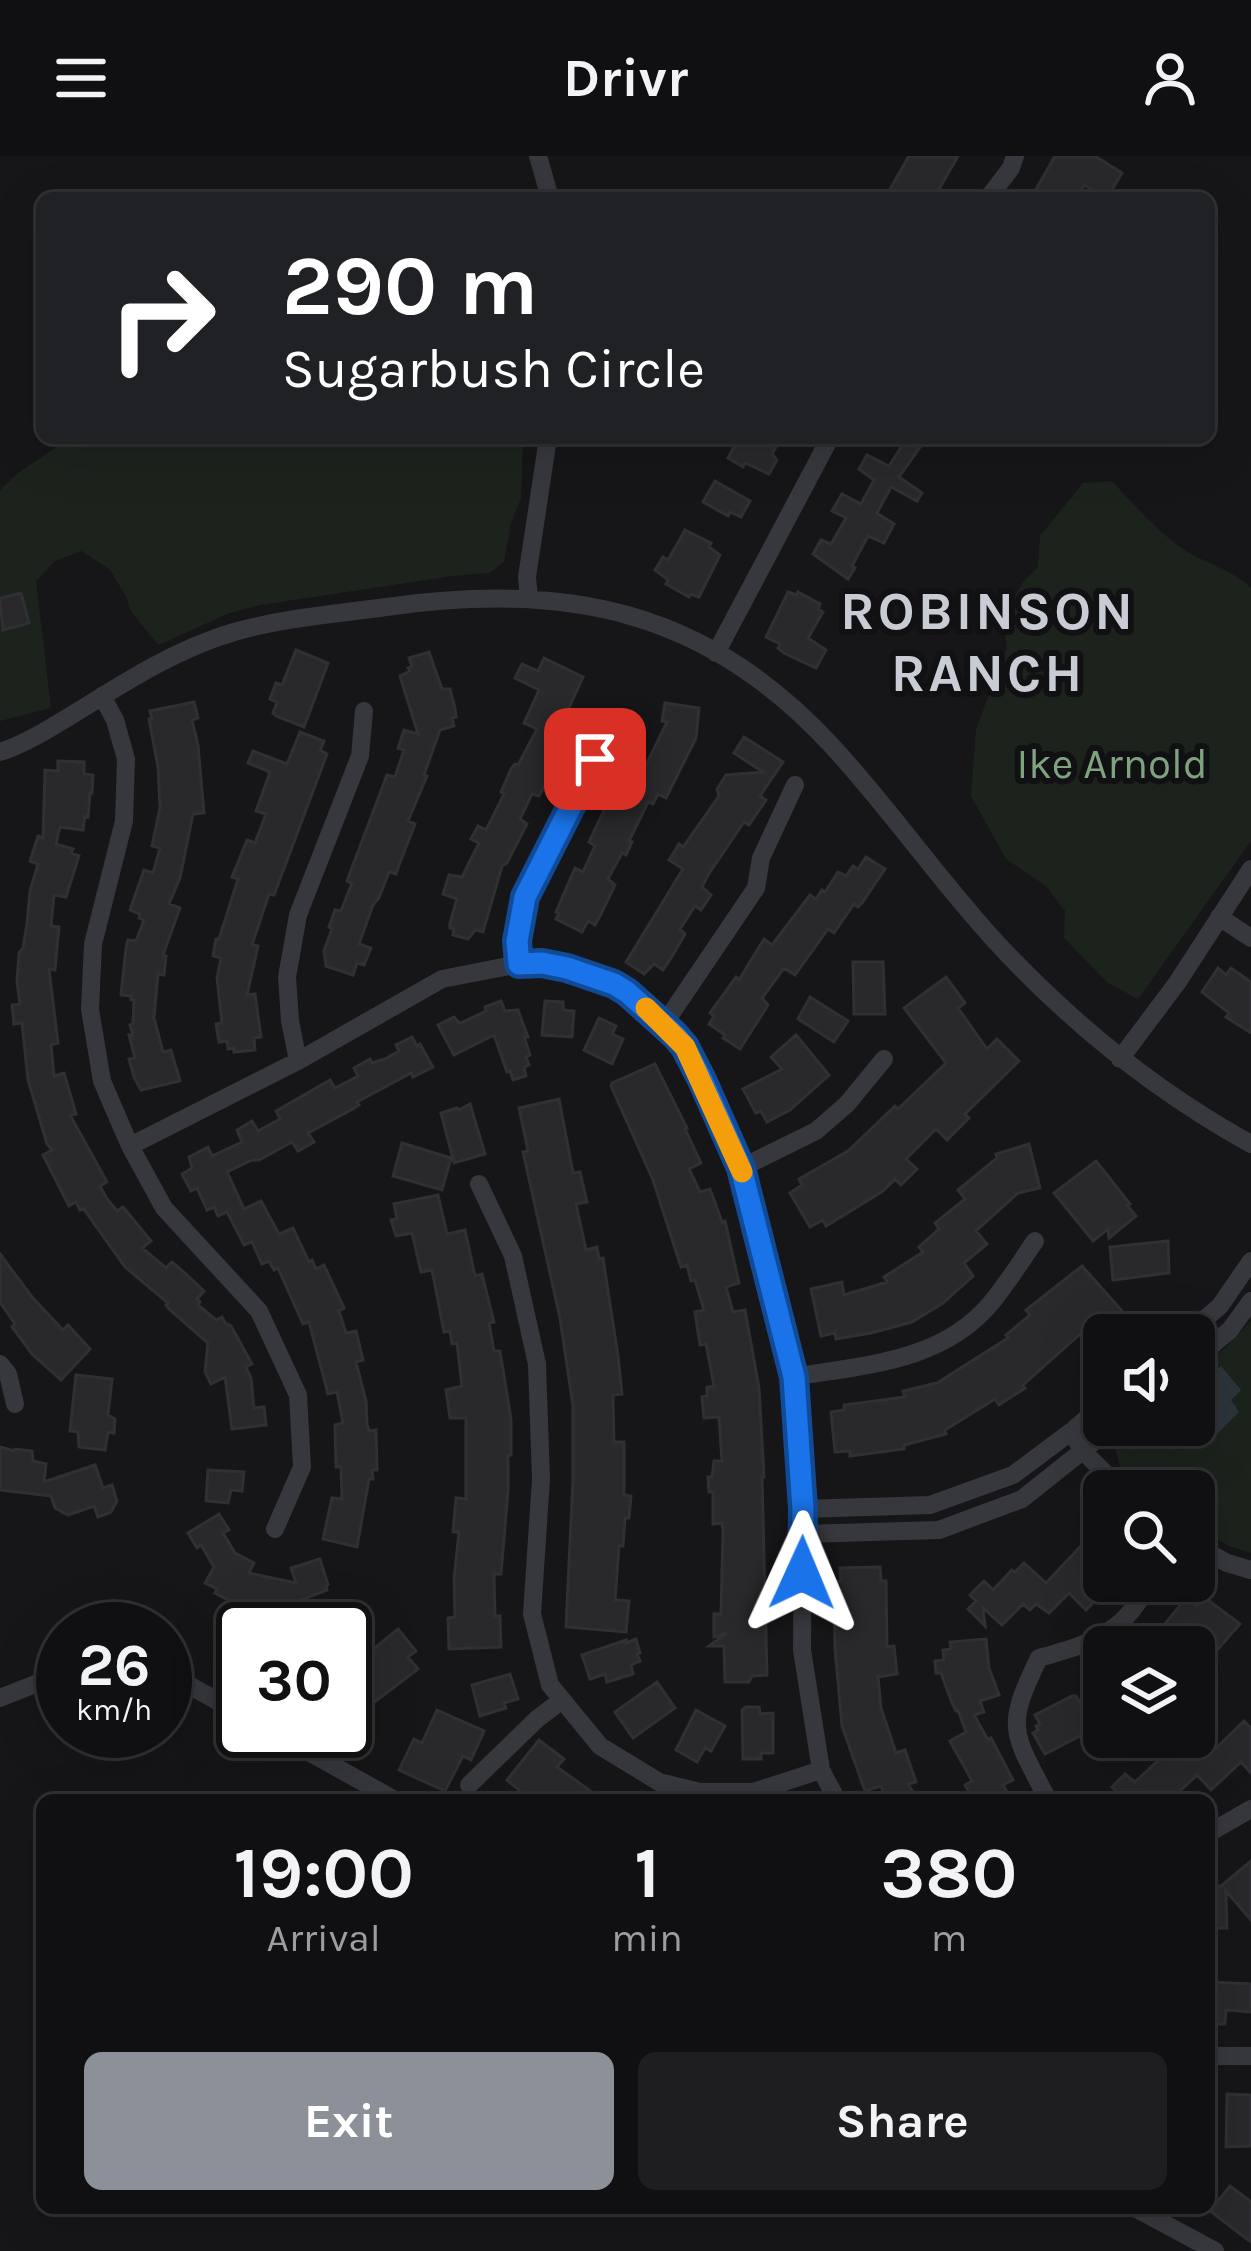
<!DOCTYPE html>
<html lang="en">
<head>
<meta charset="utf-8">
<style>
  :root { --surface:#101012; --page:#1e1e20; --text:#f1f3f6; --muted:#9c9d9f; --line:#303032; --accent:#8c9099 }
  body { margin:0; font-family:Karla,sans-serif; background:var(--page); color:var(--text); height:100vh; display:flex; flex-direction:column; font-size:45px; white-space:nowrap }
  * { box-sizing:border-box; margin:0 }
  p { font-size:39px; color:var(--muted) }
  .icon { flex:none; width:66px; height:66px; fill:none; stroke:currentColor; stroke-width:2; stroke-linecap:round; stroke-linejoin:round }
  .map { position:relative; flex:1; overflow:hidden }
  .details { position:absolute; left:36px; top:1638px; width:1179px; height:420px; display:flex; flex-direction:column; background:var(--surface); border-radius:18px; box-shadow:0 12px 48px #0002,0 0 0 3px var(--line) }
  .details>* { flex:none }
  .hud { position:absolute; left:36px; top:36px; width:1179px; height:252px; border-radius:18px; box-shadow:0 12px 48px #0002,0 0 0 3px var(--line); background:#202124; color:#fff; overflow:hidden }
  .fabs { position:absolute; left:1083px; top:1158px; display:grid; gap:24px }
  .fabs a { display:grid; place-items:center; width:132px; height:132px; border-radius:18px; background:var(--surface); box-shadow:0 12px 48px #0002,0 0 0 3px var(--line); font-size:60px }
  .speed { position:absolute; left:36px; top:1446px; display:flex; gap:24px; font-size:60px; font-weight:700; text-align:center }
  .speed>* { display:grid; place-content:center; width:156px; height:156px; border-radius:50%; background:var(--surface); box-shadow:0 12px 48px #0002,0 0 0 3px var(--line); line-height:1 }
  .speed small { font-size:30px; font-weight:400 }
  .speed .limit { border:6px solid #111; border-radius:18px; background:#fff; color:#111 }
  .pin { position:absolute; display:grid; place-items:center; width:102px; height:102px; color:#fff; margin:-51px; border-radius:24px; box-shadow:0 6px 18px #0006 }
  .me { position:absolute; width:132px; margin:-66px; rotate:1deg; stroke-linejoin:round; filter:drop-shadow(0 0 9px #0008) }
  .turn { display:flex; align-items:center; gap:42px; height:252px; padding:0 48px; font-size:54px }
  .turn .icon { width:156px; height:156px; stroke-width:2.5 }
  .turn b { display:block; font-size:84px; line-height:102px }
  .eta { display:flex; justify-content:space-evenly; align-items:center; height:204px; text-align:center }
  .eta b { font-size:72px; font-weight:700; line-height:84px }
  .button { display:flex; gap:24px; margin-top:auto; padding:24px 48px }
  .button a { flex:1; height:138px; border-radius:18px; background:var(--accent); color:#fff; font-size:48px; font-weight:700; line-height:138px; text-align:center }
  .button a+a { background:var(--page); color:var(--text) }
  header { display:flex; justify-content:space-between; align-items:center; height:156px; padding:0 48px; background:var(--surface); font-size:54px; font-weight:700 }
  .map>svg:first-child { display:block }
  .green { fill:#1c231d }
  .water { fill:#2c353c }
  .building { fill:#29292c; stroke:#303034; stroke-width:3 }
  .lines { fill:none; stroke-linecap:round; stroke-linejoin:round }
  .minor { stroke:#37383d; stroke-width:18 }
  .route-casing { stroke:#114b97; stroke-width:30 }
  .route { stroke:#1a73e8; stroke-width:21 }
  .slow { stroke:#f59e0b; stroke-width:21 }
  .labels { text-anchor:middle; stroke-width:12; stroke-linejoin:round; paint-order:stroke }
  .park-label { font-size:42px; fill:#7fa381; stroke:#111113 }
  .district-label { font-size:54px; font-weight:bold; letter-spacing:3px; fill:#c9ccd4; stroke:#111113 }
</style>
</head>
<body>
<header><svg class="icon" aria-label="menu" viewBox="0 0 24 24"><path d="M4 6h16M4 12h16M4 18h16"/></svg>Drivr<svg class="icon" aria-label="person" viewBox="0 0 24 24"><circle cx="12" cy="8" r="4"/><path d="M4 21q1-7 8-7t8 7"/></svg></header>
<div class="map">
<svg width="1251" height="2095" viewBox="0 0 1251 2095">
  <rect width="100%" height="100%" fill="#161618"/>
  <path class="green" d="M70,282h453l-2,60 -10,25 -7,39 -15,11 -36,3 -193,29 -30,8 -72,32 -28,-35 -3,-12 -17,-28 -28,-19 -27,10 -19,20 15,127 -51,13v-231l18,-17z
    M1112,325c22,24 44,49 71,68 22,15 49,20 68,39v253l-113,158 -30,-16 -44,-45 1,-27 -19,-25 -40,-27 -35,-63 5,-67 31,-82 -4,-29 21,-37 14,-14 2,-31 43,-53z
    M1251,1165v232l-22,-7 -35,-20v-35h-51l-23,-24 -6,-25 14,-17h66v-52l29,-23z"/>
  <path class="water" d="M1221,1210l20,24 -10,10 8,12 -28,28 -13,4 -7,-6 -5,-13h8v-37z"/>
  <path class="building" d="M909,0h49l-24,42h-49z
    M1055,0h40l27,17 -15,25 -23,-13 -8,13h-33l-9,-5z
    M739,282h42l-9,16 5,6 -8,14 -24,-11 -2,4 -15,-9z
    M907,282l16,5 -24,34 23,16 -5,8 -26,-14 -14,26 17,11 -10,19 -16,-7 -16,30 3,2 -7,11 -35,-25 8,-14 10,4 15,-26 -14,-7 10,-17 19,10 13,-24 -15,-11 8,-14 22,11z
    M715,325l35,20 -9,16 -11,-5 -2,4 -25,-14z
    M685,374l26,13 -2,4 11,8 -21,42 -8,-3 -2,3 -23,-13 2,-4 -13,-10 8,-13 5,3z
    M788,436l9,3 1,-3 22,12 -2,5 5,3 -15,26 18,12 -10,18 -32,-15 -6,-5 2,-4 -14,-7z
    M21,437l8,30 -26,7 -3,-32z
    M296,494l32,13 -24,64 -28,-11 -3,-3 4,-11 -7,-3 6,-16 6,2z
    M429,496l13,37h8l5,19 1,9 -4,1 2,8 -14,4 -16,45 3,1 -19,45 7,3 -16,41 -3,9 -7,-2 -10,26 -6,7 -14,39 12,4 -7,17 -7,-2 -4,12 -27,-9 -2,-15 8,-22 -3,-2 6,-17 6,1 11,-28 -5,-2 40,-106 8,2 9,-27 -6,-2 6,-18 14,4 -18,-58 10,-5 -2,-3 4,-2 -3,-8z
    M544,502l39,19 -30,66 4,3 -4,9 6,4 -20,37 -7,-2 -12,25 7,5 -20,39 -5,3 -19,66 -8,-2 -7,9 -15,-4 1,-6 -4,-1v-5l7,-24 -14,-5 6,-19 13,2 17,-34 -8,-4 7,-13 8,4 18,-36 -3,-2 10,-23 4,-5 3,1 19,-36 -13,-6 15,-33 -24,-12 7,-14 16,7z
    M194,546l4,16 -6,2 6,25 6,68 -11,1 -13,64 -11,26 11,4 -17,47 3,1 -2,19 -6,-1 -4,44 9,34 8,-2 9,31 -39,9 -7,-13 -5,-18 6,-1 -6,-23h4l-3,-10 3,-1 1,-24h-3v-4l-10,-1 5,-47 2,-8 8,1 8,-21 -5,-2 1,-4 -10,-4 14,-40 9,3 7,-25 -8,-2 8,-38 -2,-41 -9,-48h3l-2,-8z
    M665,547l34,5 -3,30 -30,60 -8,-4 -5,10 -5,-2 -19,39 3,1 -6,13 -4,-2 -14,26 7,6 -14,29 -6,11 -7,-4 -6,11 -26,-13 3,-6 -3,-1 19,-44 8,4 12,-26 -6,-4 18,-38 9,3 19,-44 10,4 22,-45 -5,-1z
    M300,576l24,9 -4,9 7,4 -53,141 -5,-1 -17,51 6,1 -11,49 8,-1 6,43 -7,1 1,12 -21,2v-4l-6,1 -1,-8 -8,1 -3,-18 6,-1 -5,-45 4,-20 -8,-2 3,-17h3l19,-60 -6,-2 15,-37 8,3 11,-29 -10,-3 14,-39 -22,-9 5,-12 34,13z
    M744,581l39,25 -23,34 6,4 -17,25 -5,-3 -36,53 -6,12 9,8 -10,15 -6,-4 -15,23 5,5 -12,21 -10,15 -9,-6 -10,10 -18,-12 57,-93 -14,-9 10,-16 4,3 36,-51 -2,-7 9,-14 37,-3 -29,-19z
    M58,605l26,1v12l9,1 -1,18h-2l-2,24 -3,-1 -2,14 -23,-3 -4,17 17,5 -2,4 8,3 -13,41 -12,-2 -3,31 8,1 -4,43 -6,-1 9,74 -7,2 3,31 10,-3 12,41 -6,1 37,67 -7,4 7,13 10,12 6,-4 28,34 -9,7 24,20 6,-6 14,12 18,17 -7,8 3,3 -2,3 18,15 6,-3 3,6 6,3 21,38 -6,3 5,11 3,30 10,-1 2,18 -34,4 -7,-52 -14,7 -6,-12 3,-29 -38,-33 -4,-5 2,-2 -43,-36 -42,-59 -3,2 -4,-8 -7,4 -26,-51 9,-5 -5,-6 -19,-64 -6,-57 -8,1 -2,-19 8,-1 -3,-23 2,-28 4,-5 4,-24 3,-33 8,-27 -8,-3 8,-25 5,2 2,-68 13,1z
    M866,701l19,12 -23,34 -4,4 -4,-3 -20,29 -6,-4 -33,46 -11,-7 -22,30 6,7 -28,44 -17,-11 2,-3 -16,-11 5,-8 -4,-3 26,-36 3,3 25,-41 8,6 38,-50 6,4 6,-9 3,2 13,-20 8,4 7,-10 5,3z
    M853,806h30l2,52h-31z
    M1218,812l8,7 5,-7 20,14v51l-25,-16 3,-4 -27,-21z
    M946,821l19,26 -7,5 29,41 10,-10 22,22 -54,53 4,4 -22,22 -11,-11 -30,30 11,10 -16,16 -6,-6 -12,12 -57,35 -3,-6 -13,7 -20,-34 12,-8 -3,-6 49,-28 47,-45 3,3 48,-46 -42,-55z
    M810,841l38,24 -14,21 -36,-23z
    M501,845l4,10 13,-1 10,27h-4l6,18 -4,2 3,8 -5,2 2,9 -13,4 -3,-9 -3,1 -13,-37 -40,20 -16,-30 16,-8 5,6 4,-1 23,-11 -1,-4z
    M545,845l18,1v8l11,1 -2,26 -30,-2z
    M599,862l17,8 -4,8 11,5 -11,25 -28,-14z
    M796,879l33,40 -39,35 -23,12 -6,-11 -5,2 -13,-24 39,-20 -11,-12z
    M412,881l5,9 3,-2 13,23 -20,10 -2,-4 -54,29 2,3 -8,5 -43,23 6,9 -16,9 -6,-9 -33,18h-7l-25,12 17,37 17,-8 18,33 14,-6 16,34 3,-2 4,9 8,-4 20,43 -5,3 7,22 10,-2 7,29 -7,2 10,39 1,23 2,7 7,-1 1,40h-5l1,9h-4l-12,68 -34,-8 9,-41 10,1 -1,-32h-5l-1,-42 8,-2 -6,-31 -9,2 -19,-72 -6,2 -25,-56 -4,2 -5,-9 -7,3 -10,-22 -8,3 -17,-33 -9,4 -4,-9 -7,3 -10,-22 -6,3 -9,-17 10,-6 -3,-11 19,-10 4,9 30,-14 -5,-12 15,-9 6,10 22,-12 -4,-8 54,-31 5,8 23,-12 -4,-8 16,-9 2,4 13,-4 14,-8 -3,-6z
    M655,908l32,64 -2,1 16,34 -12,6 11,23 10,-3 12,33 3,-1 14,62 -13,4 7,25 12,-2 14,78 5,89h-2l5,198 -15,1 -3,6h-24l-1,-36h-15l18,-13 -13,4v-23h7l2,-83 -1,-8 -9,1v-32h-4l-1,-15h4l2,-16h8l-3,-44 -15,1 -2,-21 5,-1v-9l7,-1 -8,-42 -6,1 -5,-33 9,-2 -9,-30 -4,1 -4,-16 -6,2 -28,-87 -42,-94 1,-3z
    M559,943l14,74 7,-1 7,30 -11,2 10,46 11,-3 2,12 4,-1 15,98 4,38 -9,1 1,47h10v53l7,1 -2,22h-4l-2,28h-4l-4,54 14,1 -3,31 -60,-5 7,-148v-73l-13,-88 -37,-166 5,-1 -9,-43z
    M470,948l15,50 -31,9 -13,-50 16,-5 2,2z
    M402,987l49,15 -9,32 -49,-14z
    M1029,988l11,44 -22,5 -42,38 11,13 -23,19 9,13 -30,27 -31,19 -41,11 -35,6 -1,-6 -14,3 -10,-47 31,-7 2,13 43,-13 -3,-5 39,-25 -4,-5 20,-18 -4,-6 30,-24 -7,-9 39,-32 -1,-4z
    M1096,1005l34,43 -3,1 9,11 -27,22 -1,-9 -15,12 -39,-48z
    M438,1039l9,39 18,-4 10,46 7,-2 12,48 -5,1 5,28h6l11,68v36h-3v36l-7,83h-7l1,42h5l1,31 -52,2 -1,-31 7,-1 -1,-38 5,-47h-6l3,-34 10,1v-81h-16l-4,-28 16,-4 -5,-43 -5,1 -2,-13 -6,1 -12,-62 -11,2 -9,-39 -16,3 -5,-16 6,-1 -3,-15z
    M1168,1085l1,32 -56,7 -3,-33z
    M0,1098l32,43 31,33 5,-5 22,24 -29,31 -29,-26 -20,-27 3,-3 -15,-22z
    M1082,1110l40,45 -16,15 -7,-8 -3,2 -73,65 2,3 -26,17 -4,-6 -50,31 1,4 -42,11v4l-54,7v-5l-15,1 -4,-40 13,-2v-5l61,-8 -2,-6 34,-8 71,-45 -2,-3 24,-20 -4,-5z
    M76,1219l36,4 -4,36 7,4 -1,14 -6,-1 -3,18 -26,-3 -1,-15 -8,-1z
    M0,1291l14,4 1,-2 17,2 1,10 13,3 -2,18 51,-17 8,23 9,-3 5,16 -6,11 -13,5 -4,-11 -26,9 -13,-7 -4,-12 -51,-6z
    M208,1314l36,2 -2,19 -11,-1 -3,13 -22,-2z
    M219,1358l10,16 -6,3 12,20 19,10 -5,10 47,10 -5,-15 29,-9 8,26 -2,1 1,4 -39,15 -1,4 -9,-2 -5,13 -9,-2 -3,11h-21l-11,-6 9,-18 -23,-12 2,-4 -12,-6 9,-16 -13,-22 -4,3 -9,-15z
    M1095,1375l9,8v52l-18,19 -17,-17 -20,20 -13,-9 -6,6 -7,-6 -21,21 -19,-17 2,18 -17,-17 8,-8 -6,-6 14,-14 9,9 19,-20 3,2 9,-9 22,20z
    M880,1411l1,14h5l1,66 7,-1 3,28 -19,3 3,31 15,45 9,-3 11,32 -8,2 10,16h-32l-5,-14 -16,5 -23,-65 -7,-77 -1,-68h7l-1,-13z
    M1204,1441l36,27 -37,42 -9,-6v-13h-22l-16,-12 30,-37 11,8z
    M398,1473l18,22 -8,6 10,12 -50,38 -7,-9 -16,33v-59z
    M636,1483l4,14 -3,1 3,7 -9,4 2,9 -26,8 -2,-8 -15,5 -8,-24 44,-15v3z
    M986,1483l3,29 10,27 -19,6 4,11 -10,3 14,25 3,-2 22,42 -10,5 6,11 -7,4h-28l-9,-15 7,-4 -22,-40 16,-9 -8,-22 -2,1 -4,-8 -11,-30h-5l-1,-12 9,-1 -1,-10 8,-1 -1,-7z
    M510,1518l8,25 -14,4 2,5 -26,8 -8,-31z
    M657,1526l18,26 -42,30 -18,-26z
    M1104,1533v42l-20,11 -4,-6 -35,18 -12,-21 5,-3 -2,-4 4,-2 -5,-9 37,-19h4l6,11z
    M746,1551h13l1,7 13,-1v40h-12v6h-18l-1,-49z
    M437,1554l47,21 -13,29 -8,-4 -18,35 -46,-21 15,-31 8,4z
    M696,1554l29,16 -14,25 -6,-3 -8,14 -21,-12z
    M1244,1565l7,7v45l-10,-11 -30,28 -14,-15 -27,25h-45l-13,-13 13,-13 10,8 29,-27 3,3 19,-17 6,6 11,-10 12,12z
    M539,1584l25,19 -7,8 46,33h-72l-24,-20z
    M1251,1705v59l-25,-29 1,37h-18v-42h12z
    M1209,1826l42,2v28l-25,-2 -1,14h-16z
    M1227,1938l24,1v51l-25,1z
    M1230,2030l21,16v40l-41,-31z"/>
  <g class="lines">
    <path class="minor" d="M538,0l12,42
      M988,42l23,-30 4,-12
      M529,442l-2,-21 21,-139
      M716,497l114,-215
      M102,540l13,24 11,39 -2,62 -31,123 -3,65 12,72 28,65 34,62 95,103 39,84 4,72 -27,62
      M0,596c28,-9 55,-27 80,-42 48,-30 99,-62 154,-78 49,-14 102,-18 152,-25 179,-25 320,1 447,140 57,62 106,133 163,195 75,81 159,149 255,202
      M1219,761l32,21
      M519,808l-2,-23 8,-44 87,-173
      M664,868l92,-136 5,-30 34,-73
      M1120,903l57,-76 74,-114
      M298,905l-8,-40 -3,-44 11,-62 62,-159 4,-45
      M130,990l168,-85 144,-82 77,-15 23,-1 25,5 47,16 50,40 21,23 56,121 52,209 10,132 -1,141 19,120 16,30
      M741,1012l75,-37 31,-27 37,-45
      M479,1028l34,72 24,108 4,115 -9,135 18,71 50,61 59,36 41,10h53l68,-22
      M1186,1179l34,-29 31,-45
      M1194,1204l36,-30 21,-29
      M0,1208l8,10 7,30
      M793,1221c71,-12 149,-15 198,-74 16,-19 30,-42 44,-62
      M1077,1285l6,10 40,40
      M803,1353l127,-4 83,-30 59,-44 32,-28
      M803,1378l136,-4 83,-31 93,-74
      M1194,1389l33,18 24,7
      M165,1516l78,43
      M0,1542l63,-25
      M271,1575l124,69
      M469,1629l68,-66 25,-19
      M1048,1644c-35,-68 -44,-71 -9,-142 29,-8 60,-16 83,-37 12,-11 21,-27 31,-40
      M1209,1677l42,-24
      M1209,1900h42
      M1135,2052l80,43"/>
  </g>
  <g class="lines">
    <g class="route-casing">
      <path id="route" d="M595,603l-70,138 -8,44 2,23 23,-1 25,5 47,16 13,8 48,43 10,12 17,33 39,88 53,209 9,132 -1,64"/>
    </g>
    <use href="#route" class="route"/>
    <path class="slow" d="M646,852l39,39 57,125"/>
  </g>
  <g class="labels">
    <g class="park-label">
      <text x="1112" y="622">Ike Arnold</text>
    </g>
    <g class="district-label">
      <text x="988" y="473">ROBINSON<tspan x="988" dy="62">RANCH</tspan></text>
    </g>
  </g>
</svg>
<div class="fabs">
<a><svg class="icon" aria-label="sound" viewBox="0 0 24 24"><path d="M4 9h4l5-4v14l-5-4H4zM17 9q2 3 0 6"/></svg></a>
<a><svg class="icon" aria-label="search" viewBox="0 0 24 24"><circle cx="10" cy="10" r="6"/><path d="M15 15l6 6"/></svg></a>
<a><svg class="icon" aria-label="layers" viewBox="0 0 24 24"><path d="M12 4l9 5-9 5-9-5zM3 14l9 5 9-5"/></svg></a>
</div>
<div class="speed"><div>26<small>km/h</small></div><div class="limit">30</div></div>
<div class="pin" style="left:595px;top:603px;background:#d93025"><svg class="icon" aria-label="arrive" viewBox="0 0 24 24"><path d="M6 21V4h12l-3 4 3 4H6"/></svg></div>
<svg class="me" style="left:802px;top:1417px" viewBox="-20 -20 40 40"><path d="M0-17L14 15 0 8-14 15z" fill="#1a73e8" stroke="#fff" stroke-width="4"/></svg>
<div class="hud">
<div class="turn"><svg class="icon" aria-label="right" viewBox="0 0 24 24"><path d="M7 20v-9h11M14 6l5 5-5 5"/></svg><div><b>290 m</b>Sugarbush Circle</div></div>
</div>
<section class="details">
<div class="eta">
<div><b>19:00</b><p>Arrival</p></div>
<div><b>1</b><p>min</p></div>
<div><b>380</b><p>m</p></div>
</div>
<div class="button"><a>Exit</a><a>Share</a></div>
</section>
</div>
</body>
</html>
